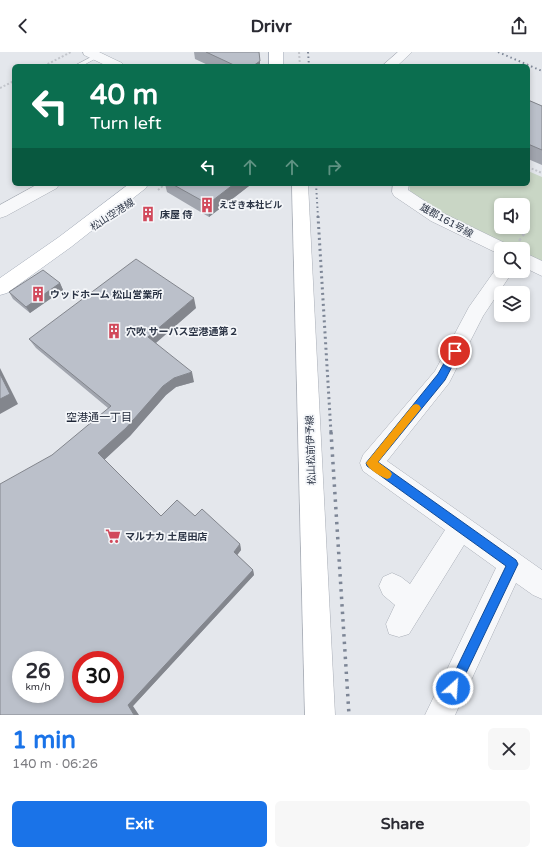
<!DOCTYPE html>
<html lang="en">
<head>
<meta charset="utf-8">
<style>
  :root { --surface:#fff; --page:#f7f7f7; --text:#2b2b33; --muted:#7c7c81; --accent:#1a73e8 }
  body { margin:0; font-family:"Varela Round","Noto Sans JP",sans-serif; background:var(--page); color:var(--text); height:100vh; display:flex; flex-direction:column; font-size:15px; white-space:nowrap }
  * { box-sizing:border-box; margin:0 }
  p { font-size:13px; color:var(--muted) }
  .icon { flex:none; width:22px; height:22px; fill:none; stroke:currentColor; stroke-width:2; stroke-linecap:round; stroke-linejoin:round }
  .map { position:relative; height:663px; overflow:hidden }
  .panel { display:flex; flex-direction:column; background:var(--surface); flex:1 }
  .panel>* { flex:none }
  .guide { position:absolute; left:12px; top:12px; width:518px; height:122px; border-radius:6px; box-shadow:0 2px 6px #0003; background:#0b6e4f; color:#fff; overflow:hidden }
  .controls { position:absolute; left:494px; top:146px; display:grid; gap:8px }
  .controls a { display:grid; place-items:center; width:36px; height:36px; border-radius:6px; background:var(--surface); box-shadow:0 2px 6px #0003; font-size:20px }
  .speed { position:absolute; left:12px; top:599px; display:flex; gap:8px; font-size:20px; font-weight:700; text-align:center }
  .speed>* { display:grid; place-content:center; width:52px; height:52px; border-radius:50%; background:var(--surface); box-shadow:0 2px 6px #0003; line-height:1 }
  .speed small { font-size:10px; font-weight:400 }
  .speed .limit { border:6px solid #d22; background:#fff; color:#111 }
  .pin { position:absolute; display:grid; place-items:center; width:34px; height:34px; color:#fff; margin:-17px; border:2px solid #fff; border-radius:50%; box-shadow:0 1px 4px #0007 }
  .me { position:absolute; width:44px; margin:-22px; rotate:26deg; stroke-linejoin:round; filter:drop-shadow(0 0 3px #0008) }
  .turn { display:flex; align-items:center; gap:14px; height:84px; padding:0 12px; font-size:18px }
  .turn .icon { width:52px; height:52px; stroke-width:2.5 }
  .turn b { display:block; font-size:28px; line-height:34px }
  .lanes { display:flex; align-items:center; height:38px; padding:0 12px; background:#0003; justify-content:center; gap:20px; direction:ltr }
  .lanes .off { opacity:.35 }
  .round { display:grid; place-items:center; flex:none; width:42px; height:42px; border-radius:6px; background:var(--page) }
  .summary { display:flex; align-items:center; justify-content:space-between; height:68px; padding:0 12px }
  h1 { font-size:24px; font-weight:700; line-height:30px; color:var(--accent) }
  .cta { display:flex; gap:8px; margin-top:auto; padding:8px 12px }
  .cta a { flex:1; height:46px; border-radius:6px; background:var(--accent); color:#fff; font-size:16px; font-weight:700; line-height:46px; text-align:center }
  .cta a+a { background:var(--page); color:var(--text) }
  header { display:flex; justify-content:space-between; align-items:center; height:52px; padding:0 12px; background:var(--surface); font-size:18px; font-weight:700 }
  .map>svg:first-child { display:block }
  .green { fill:#c9d6c5; fill-rule:evenodd }
  .lines { fill:none; stroke-linecap:round; stroke-linejoin:round }
  .lane-casing { stroke:#a9aeb7; stroke-width:1 }
  .street-casing { stroke:#a9aeb7; stroke-width:1 }
  .secondary-casing { stroke:#a9aeb7; stroke-width:1 }
  .primary-casing { stroke:#a3abb8; stroke-width:1 }
  .path-far1 { stroke:#c2c5cb; stroke-width:2; stroke-dasharray:2 2; stroke-linecap:butt }
  .path { stroke:#c2c5cb; stroke-width:2.5; stroke-dasharray:3 3; stroke-linecap:butt }
  .lane { fill:#f7f8fa; fill-rule:evenodd }
  .street { fill:#f7f8fa; fill-rule:evenodd }
  .secondary { fill:#fff; fill-rule:evenodd }
  .primary { fill:#fff; fill-rule:evenodd }
  .rail-far2 { stroke:#7d8696; stroke-width:2; stroke-dasharray:1.5 3; stroke-linecap:butt }
  .rail-far1 { stroke:#7d8696; stroke-width:3; stroke-dasharray:2 3.5; stroke-linecap:butt }
  .rail { stroke:#7d8696; stroke-width:3.5; stroke-dasharray:2.5 5; stroke-linecap:butt }
  .wall { fill:#a1a5ae }
  .shaded-wall { fill:#83868d }
  .building { fill:#bbc0ca; stroke:#83868d; fill-rule:evenodd }
  .route { fill:#1a73e8; stroke:#114b97 }
  .slow { fill:#f59e0b }
  .labels { text-anchor:middle; stroke-width:3.5; stroke-linejoin:round; paint-order:stroke }
  .far-poi-label { font-size:9px; font-weight:bold; fill:#2b3445; stroke:#f4f6f9; text-anchor:start }
  .street-label { font-size:10px; fill:#2b3445; stroke:#f4f6f9 }
  .poi-label { font-size:10px; font-weight:bold; fill:#2b3445; stroke:#f4f6f9; text-anchor:start }
  .neighbourhood-label { font-size:11px; fill:#1d2536; stroke:#f4f6f9 }
</style>
</head>
<body>
<header><svg class="icon" aria-label="back" viewBox="0 0 24 24"><path d="M15 5l-7 7 7 7"/></svg>Drivr<svg class="icon" aria-label="share" viewBox="0 0 24 24"><path d="M12 15V3M7 8l5-5 5 5M5 13v7h14v-7"/></svg></header>
<div class="map">
<svg width="542" height="663" viewBox="0 0 542 663">
  <rect width="100%" height="100%" fill="#e4e7ec"/>
  <path class="green" d="M528,119l14,6v86l-19,-9v-5h-10l-78,-39 -25,-19 -1,-7h119zM501,153h22v22h-22z"/>
  <g class="lines">
    <g class="lane-casing">
      <path id="lane" d="M95,3l5,1 -18,10h-8z"/>
    </g>
    <g class="street-casing">
      <path id="street" d="M83,0h16l23,11 2,3h-17l-23,-11z
        M398,0h14l-15,14h-15z
        M38,132h21l-2,4 -51,28 -6,2v-13z
        M393,132h16l-1,6 35,23 66,32 3,4h-11v6l-4,-2 -66,-32 -37,-25 -2,-4z
        M523,200l19,9v15l-19,-9z
        M501,213v6h12l-30,45 -34,67 -62,78 155,109v29l-9,-4 -17,-12 -61,132h-30l71,-147 -32,-23 -55,89 -10,3 -10,-3 -3,-10 9,-19 -12,-10 -4,-9 4,-9 9,-4 9,4 9,7 35,-54 -82,-59 -3,-8 3,-8 72,-84 34,-64 29,-41z"/>
    </g>
    <g class="secondary-casing">
      <path id="secondary" d="M292,132h16l27,531h-30z"/>
    </g>
    <g class="primary-casing">
      <path id="primary" d="M269,0h14v14h-14z
        M129,132h19l-2,4 -75,59 -64,46 -7,2v-17l59,-41z"/>
    </g>
    <path class="path-far1" d="M299,0l1,14
      M44,14l27,-14
      M0,36l14,-7
      M528,115l14,6
      M158,138l7,-6"/>
    <path class="path" d="M518,175l8,4 -7,10"/>
    <use href="#lane" class="lane"/>
    <use href="#street" class="street"/>
    <use href="#secondary" class="secondary"/>
    <use href="#primary" class="primary"/>
    <path class="rail-far2" d="M308,0l1,14
      M498,0l44,19
      M316,132l2,33"/>
    <path class="rail-far1" d="M318,164l13,217"/>
    <path class="rail" d="M331,380l18,283"/>
  </g>
  <path class="wall" d="M194,0h65l1,14h-50l-15,-7z
    M528,48l14,6v59l-14,-6z
    M165,132h7l77,2 -40,31 -42,-25z
    M60,231l3,7 -33,23 -17,-14 -4,-7z
    M196,256l-40,35 38,39 -18,5 -10,8 -36,41 -26,24 57,56h34l45,28 1,6 -4,5 16,15 1,5 -121,131 -133,9 108,-307 -72,-60 -7,-9z"/>
  <path class="shaded-wall" d="M260,9v5h-7z
    M234,132h15v2l-40,31 -1,-13z
    M60,231l3,7 -33,23 -4,-6z
    M194,246l2,10 -45,39 -3,-10z
    M0,316l18,36 -18,10z
    M192,320l2,10 -18,5 -10,8 -36,41 -27,25 -5,-8 65,-67 11,-8z
    M240,492l1,6 -6,8 -1,-6z
    M253,518l1,5 -121,131 6,9h-5l-6,-10z"/>
  <path class="building" d="M206,0h53l1,9 -7,5h-17z
    M528,48l14,6v44l-14,-6z
    M172,132h62l-26,20z
    M136,207l58,39 -46,39 44,35 -18,6 -11,8 -37,42 -28,25 63,63 16,-16 18,16 7,-7 38,35 -6,8 19,18 -125,135 6,10h-134v-231l52,-29 59,-49 -82,-67zM21,608h34v34h-34zM81,608h34v34h-34z
    M43,218l17,13 -34,24 -17,-15z
    M0,322l10,20 -10,5z"/>
  <path class="route" d="M455,296l5,3 -15,29 -67,82 138,98 2,4 -61,128 -4,2 -4,-2 -2,-4 59,-122 -139,-100 -1,-3 72,-89 14,-25z"/>
  <path class="slow" d="M416,352l3,1 2,3 -2,3 -41,51 12,9 2,3 -2,4 -3,1c-7,-3 -18,-9 -21,-16l47,-58z"/>
  <defs>
    <g id="building-bare" transform="scale(1.2)"><path d="M-4-6H4V6H1V3H-1V6H-4ZM-2.5-4.3h1.7v1.8h-1.7ZM.8-4.3h1.7v1.8H.8ZM-2.5-1h1.7V.8h-1.7ZM.8-1h1.7V.8H.8Z" fill="#d1495b" stroke="#f4f6f9" stroke-width="2.5" paint-order="stroke"/></g>
    <g id="supermarket-bare" transform="scale(1.2)"><path d="M-6-5.5h2.5l.6 2H6L4.5 2H-2.5L-4.4-4H-6ZM-1.5 3.2a1.3 1.3 0 1 0 .1 0ZM3 3.2a1.3 1.3 0 1 0 .1 0Z" fill="#d1495b" stroke="#f4f6f9" stroke-width="2.5" paint-order="stroke"/></g>
  </defs>
  <g fill-rule="evenodd">
    <use href="#building-bare" x="207" y="153"/>
    <use href="#building-bare" x="148" y="162"/>
    <use href="#building-bare" x="38" y="242"/>
    <use href="#building-bare" x="114" y="279"/>
    <use href="#supermarket-bare" x="113" y="484"/>
  </g>
  <g class="labels">
    <g class="far-poi-label">
      <text x="219" y="156">えざき本社ビル</text>
    </g>
    <g class="street-label">
      <text transform="translate(112 162) rotate(-33)" y="4">松山空港線</text>
      <text transform="translate(447 168) rotate(29)" y="4">雄郡161号線</text>
      <text transform="translate(310 398) rotate(-92)" y="4">松山松前伊予線</text>
    </g>
    <g class="poi-label">
      <text x="160" y="166">床屋 侍</text>
      <text x="50" y="246">ウッドホーム 松山営業所</text>
      <text x="126" y="283">穴吹 サーパス空港通第２</text>
      <text x="125" y="488">マルナカ 土居田店</text>
    </g>
    <g class="neighbourhood-label">
      <text x="99" y="369">空港通一丁目</text>
    </g>
  </g>
</svg>
<div class="controls">
<a><svg class="icon" aria-label="sound" viewBox="0 0 24 24"><path d="M4 9h4l5-4v14l-5-4H4zM17 9q2 3 0 6"/></svg></a>
<a><svg class="icon" aria-label="search" viewBox="0 0 24 24"><circle cx="10" cy="10" r="6"/><path d="M15 15l6 6"/></svg></a>
<a><svg class="icon" aria-label="layers" viewBox="0 0 24 24"><path d="M12 4l9 5-9 5-9-5zM3 14l9 5 9-5"/></svg></a>
</div>
<div class="speed"><div>26<small>km/h</small></div><div class="limit">30</div></div>
<div class="pin" style="left:455px;top:299px;background:#d93025"><svg class="icon" aria-label="arrive" viewBox="0 0 24 24"><path d="M6 21V4h12l-3 4 3 4H6"/></svg></div>
<svg class="me" style="left:453px;top:636px" viewBox="-20 -20 40 40"><circle r="17" fill="#1a73e8" stroke="#fff" stroke-width="3"/><path d="M0-11L8 9 0 5-8 9z" fill="#fff"/></svg>
<div class="guide">
<div class="turn"><svg class="icon" aria-label="left" viewBox="0 0 24 24"><path d="M17 20v-9H6M10 6l-5 5 5 5"/></svg><div><b>40 m</b>Turn left</div></div>
<div class="lanes"><svg class="icon" aria-label="left" viewBox="0 0 24 24"><path d="M17 20v-9H6M10 6l-5 5 5 5"/></svg><svg class="icon off" aria-label="ahead" viewBox="0 0 24 24"><path d="M12 20V5M6 11l6-6 6 6"/></svg><svg class="icon off" aria-label="ahead" viewBox="0 0 24 24"><path d="M12 20V5M6 11l6-6 6 6"/></svg><svg class="icon off" aria-label="right" viewBox="0 0 24 24"><path d="M7 20v-9h11M14 6l5 5-5 5"/></svg></div>
</div>
</div>
<section class="panel">
<div class="summary"><div><h1>1 min</h1><p>140 m · 06:26</p></div><a class="round"><svg class="icon" aria-label="close" viewBox="0 0 24 24"><path d="M6 6l12 12M18 6L6 18"/></svg></a></div>
<div class="cta"><a>Exit</a><a>Share</a></div>
</section>
</body>
</html>
